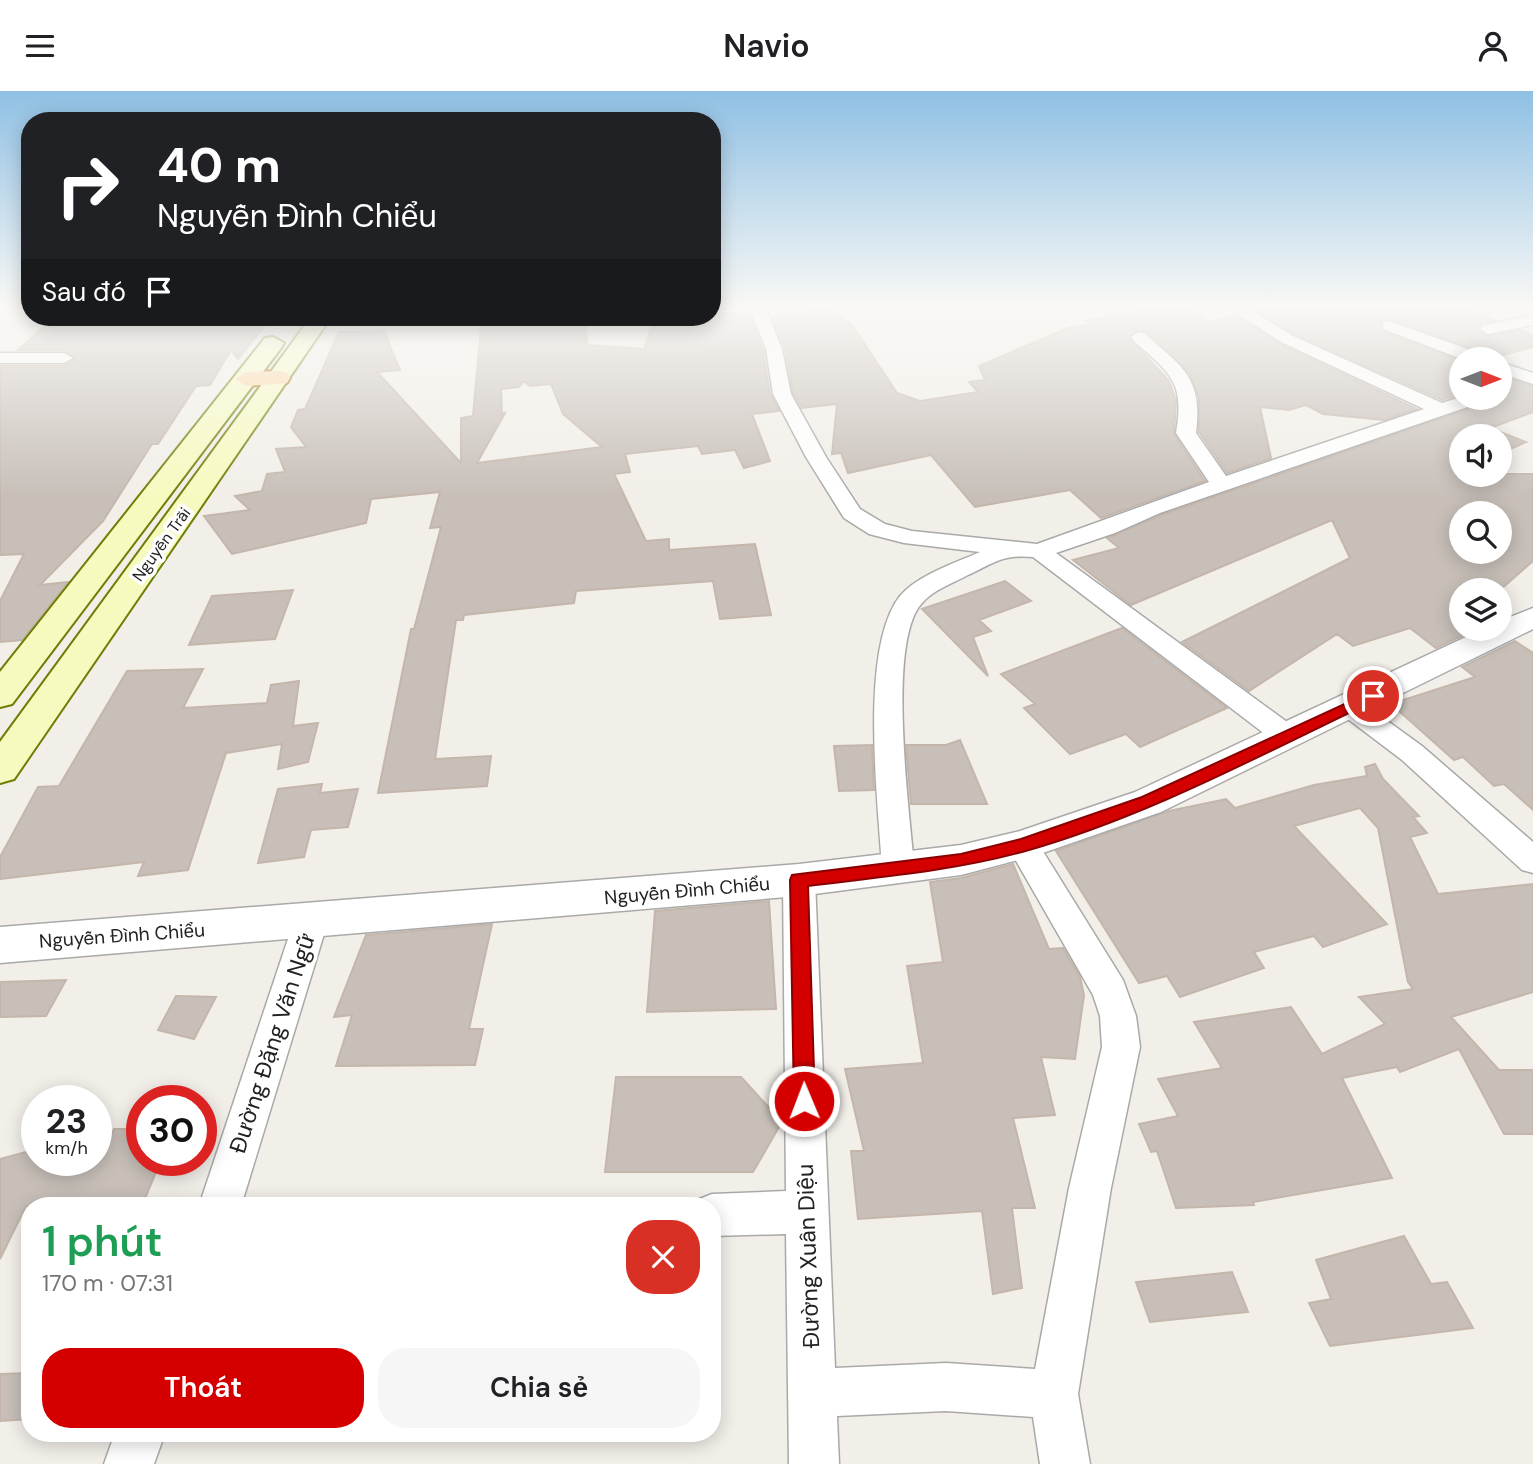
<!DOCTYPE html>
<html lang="vi">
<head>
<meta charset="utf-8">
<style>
  :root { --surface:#fff; --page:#f6f6f6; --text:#202124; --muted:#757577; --accent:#d40000 }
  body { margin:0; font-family:"DM Sans",sans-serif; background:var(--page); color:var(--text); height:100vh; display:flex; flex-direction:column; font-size:26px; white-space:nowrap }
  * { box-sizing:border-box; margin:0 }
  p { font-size:23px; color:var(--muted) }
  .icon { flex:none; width:38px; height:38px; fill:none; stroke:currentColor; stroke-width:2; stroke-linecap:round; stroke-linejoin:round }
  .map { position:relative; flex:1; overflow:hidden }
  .panel { position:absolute; left:21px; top:1106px; width:700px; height:245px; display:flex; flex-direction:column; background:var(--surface); border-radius:28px; box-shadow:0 4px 18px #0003 }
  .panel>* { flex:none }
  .top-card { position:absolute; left:21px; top:21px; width:700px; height:214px; border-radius:28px; box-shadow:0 4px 18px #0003; background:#202124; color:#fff; overflow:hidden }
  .needle { width:46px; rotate:90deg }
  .controls { position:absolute; left:1449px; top:256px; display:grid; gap:14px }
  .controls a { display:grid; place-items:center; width:63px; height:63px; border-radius:50%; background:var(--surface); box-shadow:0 4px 18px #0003; font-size:35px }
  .speed { position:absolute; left:21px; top:994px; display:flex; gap:14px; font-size:35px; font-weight:700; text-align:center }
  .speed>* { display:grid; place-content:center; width:91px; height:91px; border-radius:50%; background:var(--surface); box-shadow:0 4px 18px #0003; line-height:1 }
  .speed small { font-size:18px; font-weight:400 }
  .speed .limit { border:10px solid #d22; background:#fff; color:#111 }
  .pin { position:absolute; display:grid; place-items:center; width:60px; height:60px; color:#fff; margin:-30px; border:4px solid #fff; border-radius:50%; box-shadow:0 2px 7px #0007 }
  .me { position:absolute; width:77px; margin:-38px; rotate:359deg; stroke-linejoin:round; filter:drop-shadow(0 0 5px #0008) }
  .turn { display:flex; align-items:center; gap:24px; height:147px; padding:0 21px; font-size:32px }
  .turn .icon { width:91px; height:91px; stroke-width:2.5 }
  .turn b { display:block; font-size:49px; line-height:60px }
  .then { display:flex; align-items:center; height:66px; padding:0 21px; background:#0003; gap:14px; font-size:26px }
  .round { display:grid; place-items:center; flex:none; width:74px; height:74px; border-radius:28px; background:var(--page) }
  .head { display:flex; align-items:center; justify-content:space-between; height:119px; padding:0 21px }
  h1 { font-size:42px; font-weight:600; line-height:52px; color:#1e9e55 }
  .button { display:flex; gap:14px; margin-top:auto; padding:14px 21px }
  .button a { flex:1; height:80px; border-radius:28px; background:var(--accent); color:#fff; font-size:28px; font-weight:600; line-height:80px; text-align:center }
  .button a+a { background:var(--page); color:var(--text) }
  header { display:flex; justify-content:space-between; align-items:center; height:91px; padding:0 21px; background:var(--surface); font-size:32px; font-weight:600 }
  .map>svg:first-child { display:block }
  .building { fill:#c7bfb8; stroke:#c4b6ab; stroke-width:2; fill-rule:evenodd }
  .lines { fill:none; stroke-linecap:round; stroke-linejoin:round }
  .minor-casing { stroke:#a9a9a9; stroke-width:3 }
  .tertiary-casing { stroke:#a9a9a9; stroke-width:3 }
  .secondary-casing { stroke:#707d05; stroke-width:4 }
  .primary-casing { stroke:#a06b00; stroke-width:4 }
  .minor { fill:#fff; fill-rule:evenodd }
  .tertiary { fill:#fff; fill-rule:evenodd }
  .secondary { fill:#f7fabf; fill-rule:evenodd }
  .primary { fill:#fcd6a4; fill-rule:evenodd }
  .route { fill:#d40000; stroke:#8a0000; stroke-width:2 }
  .labels { text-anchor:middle; stroke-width:7; stroke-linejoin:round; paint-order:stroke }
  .far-street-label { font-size:16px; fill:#222; stroke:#fff }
  .street-label { font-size:19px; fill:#222; stroke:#fff }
  .near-street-label { font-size:23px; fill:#222; stroke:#fff }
</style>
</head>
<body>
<header><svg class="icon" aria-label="menu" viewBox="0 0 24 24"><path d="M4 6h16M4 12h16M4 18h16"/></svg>Navio<svg class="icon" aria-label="person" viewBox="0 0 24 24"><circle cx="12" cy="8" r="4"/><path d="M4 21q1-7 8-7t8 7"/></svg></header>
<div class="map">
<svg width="1533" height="1373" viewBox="0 0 1533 1373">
  <rect width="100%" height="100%" fill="#f2efe9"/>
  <path class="building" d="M1162,214h22l25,17 27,-6 44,28 137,65 -33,11 -61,-6 -17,-9 -17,5 -29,-3 11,51 -44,15 -28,-41v-34l-9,-24 -43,-42 -9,-2 -9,8 40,43 7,20 -2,33 31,47 -104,37 -31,-28 -95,17 -44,-52 -83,18 -7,-20 -9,1 5,-50 -35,4 -9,-15 -8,-45 -13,-30 54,-10 26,17 45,68 23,8 58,-9 -9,-10 16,-2 -6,-14 89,-38 24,-4 -6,-3z
    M1282,214h172l41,16 -17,7 9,8 33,-6 13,5v12l-45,12 -3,-6 -95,-34 -9,2 1,10 79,30v33l-19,6 -148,-66 -37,-23z
    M749,224l14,35 7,44 9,17 -27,3 18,47 -26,7 -9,-18 -33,4 -4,-8 -73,8 5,18 -16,2 32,67 23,-2v11l86,-6 16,71 -51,4 -7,-38 -137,10 -2,12 -110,12 -1,5h-7l-21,139 56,-3 -4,30 -109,7 33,-164h3l27,-102 -11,1 10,-36 -69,7 -5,24 -134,31 -28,-38 46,-6 -15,-14 27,-5 5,-17 18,-2 -9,-23 30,-2 -15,-20 7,-17 7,-1 34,-77 45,-1 16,39 -23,2 84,91v-45l12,-2 9,-99h103l2,28 57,4 11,-32zM523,290l7,5 21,-2 12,30 39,33 -125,16 28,-50 -3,1 -1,-25 18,-2z
    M55,226h217l-34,42 -7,-9 -21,35 -14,1 -38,58h-6l-49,77 -63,64 28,-3 -46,58 -22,2v-41l24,-47 -24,1v-189h64l10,-6v-4l-10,-6h-46z
    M1500,285l33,10v26l-43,16 36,14 -26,12v-18h-39v37l-3,1h75v87l-33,29h-39v38h17l-42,20 -26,-20 -57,18 -16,-12 -88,57 -67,-49 168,-84 -18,-38 -201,85 -58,-45 46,-12 -12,-10 54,-23 325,-112 4,-6h10zM1461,422h39v38h-39z
    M1005,490l26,20 -52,19 12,11 -18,6 15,39 -66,-67z
    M293,499l-18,49 -86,6 23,-49z
    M1122,537l105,80 -87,39 -14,-13 -56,20 -46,-46 11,-4 -34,-30z
    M1515,550l18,12v157l-29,-26 -10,2 -31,-29 -9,3 -63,-56 84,-27 -13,-10z
    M203,578l-20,39 84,-5 4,-18 28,-4 -6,45 25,-3 -10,39 -30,7 4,-25 -56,9 -38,117 -50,6 6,-14 -144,17v-22l38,-70 21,-1 68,-115z
    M960,649l27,64h-76l-5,-59h40z
    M872,654l2,45 -35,1 -5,-45z
    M1375,673l8,15 36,37 -6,1 14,16 -17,4 28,57 95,-10v108l-82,25 48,53h34v64h-29l-45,-85 -59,23 -3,-5 -55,11 50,100 -139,24 1,3 -78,3 -19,-57 -6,1 -12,-28 39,-8 -20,-37 64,-11 -28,-46 97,-15 31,47 63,-30 -26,-27 54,-8 -5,-7 -30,-154 -18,-20 -66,18 93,98 -64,23 -9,-11 -60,16 10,16 -84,29 -13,-21 -28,7 -83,-132 113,-40 57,-12 9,9 79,-23 53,-9 -2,-9z
    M322,693l-2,9 38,-4 -10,38 -37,3 -7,27 -46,6 20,-74z
    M1013,773l36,85 14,-1 17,29 4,18 -9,64 -34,-2 14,58 -42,3 22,90h-23l10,80 -29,6 -11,-83 -124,8 -7,-68h13l-19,-82 78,-6 -16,-97 36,-4 -13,-80 31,-4z
    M769,810l7,108 -129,3 8,-101z
    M492,833l-23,105h14l-8,36 -139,1 16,-51 -18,2 32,-82z
    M66,889l-20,36 -46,1v-35z
    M176,905l40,1 -22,42 -36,-9z
    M616,986h125l41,45 -29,50h-148z
    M114,1038h28v31h19l-19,46h-116l-26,53v-100l37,-10v11h63z
    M1404,1145l27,48 16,-2 26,46 -143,18 -21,-43 22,-4 -15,-39z
    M1232,1181l16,40 -98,10 -14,-40z
    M30,1282v46l-30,2v-47z"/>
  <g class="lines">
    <g class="minor-casing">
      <path id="minor" d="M712,214h52l18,44 9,45 35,63 34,52 25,15 27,7 125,13 172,-62 -33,-49c9,-53 -6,-59 -43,-93l-2,-3 8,-5 6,2c38,34 58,43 51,99l30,43 198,-67 -143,-67 -57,-37h19l50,31 149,67 19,-6h27l-3,4 -325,112 -45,20 -59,20 242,177 4,7 -4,7 -10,3 -10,-3 -245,-187c-30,-3 -39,6 -65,18 -15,8 -35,15 -46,28 -36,39 -12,210 -8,264l-5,9 -11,4 -11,-4 -5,-9c-4,-66 -23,-219 18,-271 18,-21 55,-33 80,-44l-76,-9 -35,-9 -25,-16 -38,-61 -33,-63 -7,-45 -15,-37 -39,1z
        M1533,224v10l-45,9 -8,-5 2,-3z
        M314,226h83l-8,5 -69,2 -6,-2z
        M1389,230l95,34 2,4h-24l-79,-30v-6z
        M0,262h64l9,5 -9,5h-64z
        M1500,271l33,11v11l-33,-11z
        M1350,607l10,3 62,45 111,96v31l-11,-3 -120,-110 -62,-47 -4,-6 4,-6z
        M1023,742l11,4 89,143 13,36 4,31 -29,141 -33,206 12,70h-50l-7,-47 -87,-6 -109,5 2,48h-50l-3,-230 -74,2v-30h-18l3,-6 15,-6 74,-3 -3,-311 4,-9 12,-4 12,4 4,9 20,488 111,-5 89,6 34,-181 33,-141 -2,-31 -7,-21 -86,-150 5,-8z
        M311,816l12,4 5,10 -87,285h-42l95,-285 5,-10z
        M115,1342h50l-11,31h-50z"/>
    </g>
    <g class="tertiary-casing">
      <path id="tertiary" d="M1533,517v21l-372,183 -124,43 -76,20 -162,21 -799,67v-36l799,-63 162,-19 59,-14 115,-39 350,-164h15v-7z"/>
    </g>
    <g class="secondary-casing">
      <path id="secondary" d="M311,226h20l-317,462 -14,4v-41z
        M273,246l11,6 -3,5 -269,356 -12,3v-35l265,-334z"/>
    </g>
    <g class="primary-casing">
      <path id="primary" d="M279,280l8,2 3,5 -3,5 -41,3 -11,-7 11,-7z"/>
    </g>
    <use href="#minor" class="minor"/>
    <use href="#tertiary" class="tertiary"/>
    <use href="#secondary" class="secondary"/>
    <use href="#primary" class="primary"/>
  </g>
  <linearGradient id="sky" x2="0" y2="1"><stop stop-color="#8fc0e4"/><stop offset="0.53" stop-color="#f9f8f5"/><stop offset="1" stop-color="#f9f8f5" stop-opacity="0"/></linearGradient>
  <rect width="1533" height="406" fill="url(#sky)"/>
  <path class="route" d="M1373,600l7,5 -2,3c-116,55 -231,118 -356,153 -70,19 -142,25 -214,34l7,215 -3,7 -8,3 -7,-3 -3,-7 -4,-221 2,-5 169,-21 60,-15 121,-42z"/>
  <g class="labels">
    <g class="far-street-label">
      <text transform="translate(161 453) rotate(-54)" y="6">Nguyễn Trãi</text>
    </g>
    <g class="street-label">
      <text transform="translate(687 799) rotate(-5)" y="7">Nguyễn Đình Chiểu</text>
      <text transform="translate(122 844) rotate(-4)" y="7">Nguyễn Đình Chiểu</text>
    </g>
    <g class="near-street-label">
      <text transform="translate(272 952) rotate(-72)" y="8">Đường Đặng Văn Ngữ</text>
      <text transform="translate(808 1165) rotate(-92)" y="8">Đường Xuân Diệu</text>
    </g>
  </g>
</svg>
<div class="controls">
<a><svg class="needle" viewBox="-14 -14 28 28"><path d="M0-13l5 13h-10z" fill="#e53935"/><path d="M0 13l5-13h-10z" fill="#757577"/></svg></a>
<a><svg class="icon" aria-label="sound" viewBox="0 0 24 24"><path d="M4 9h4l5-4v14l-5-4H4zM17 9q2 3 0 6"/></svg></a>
<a><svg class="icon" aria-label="search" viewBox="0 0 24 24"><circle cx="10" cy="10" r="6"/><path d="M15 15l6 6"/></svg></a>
<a><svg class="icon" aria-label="layers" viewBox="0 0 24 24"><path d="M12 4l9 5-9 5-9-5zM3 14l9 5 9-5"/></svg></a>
</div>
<div class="speed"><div>23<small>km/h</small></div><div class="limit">30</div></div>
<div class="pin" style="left:1373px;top:605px;background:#d93025"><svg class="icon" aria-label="arrive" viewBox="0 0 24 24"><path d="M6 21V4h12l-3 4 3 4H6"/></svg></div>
<svg class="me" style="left:804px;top:1010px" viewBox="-20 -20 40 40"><circle r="17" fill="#d40000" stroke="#fff" stroke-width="3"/><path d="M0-11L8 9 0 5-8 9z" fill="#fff"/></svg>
<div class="top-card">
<div class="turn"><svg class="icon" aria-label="right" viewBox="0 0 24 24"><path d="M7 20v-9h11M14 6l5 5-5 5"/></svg><div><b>40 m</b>Nguyễn Đình Chiểu</div></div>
<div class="then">Sau đó<svg class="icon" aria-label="arrive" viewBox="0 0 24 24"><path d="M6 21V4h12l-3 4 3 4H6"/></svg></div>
</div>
<section class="panel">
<div class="head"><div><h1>1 phút</h1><p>170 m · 07:31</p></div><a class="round" style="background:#d93025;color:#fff"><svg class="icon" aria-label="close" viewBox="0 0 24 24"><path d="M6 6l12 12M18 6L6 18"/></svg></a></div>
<div class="button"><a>Thoát</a><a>Chia sẻ</a></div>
</section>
</div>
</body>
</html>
